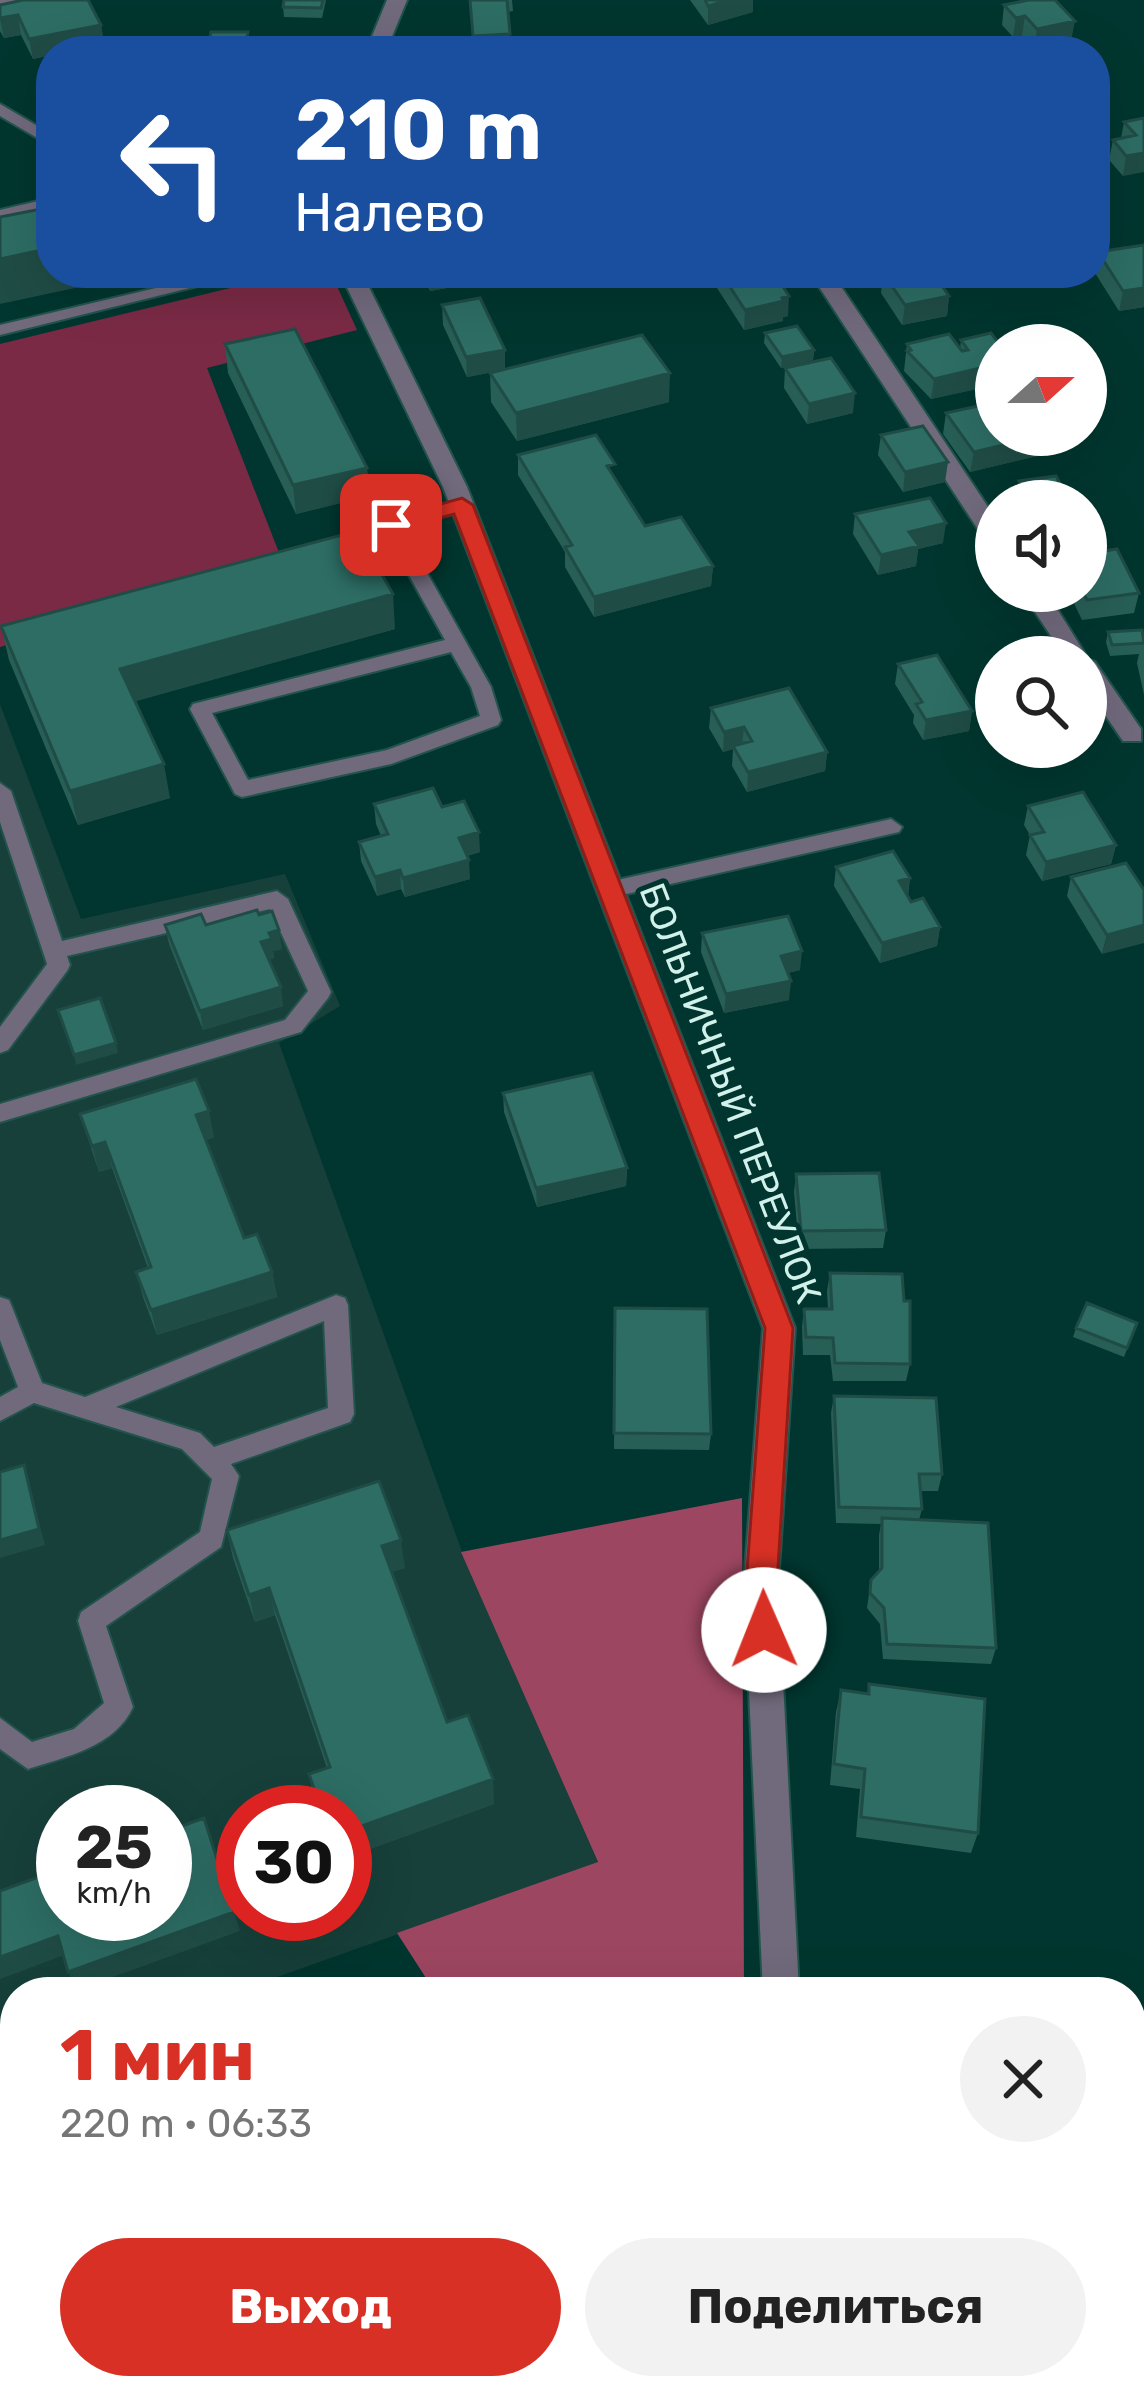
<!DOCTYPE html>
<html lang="ru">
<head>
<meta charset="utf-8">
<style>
  :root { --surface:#fff; --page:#f2f2f2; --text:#222; --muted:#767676; --accent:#d93025 }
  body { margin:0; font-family:Rubik,sans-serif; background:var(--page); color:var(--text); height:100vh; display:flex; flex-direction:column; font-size:45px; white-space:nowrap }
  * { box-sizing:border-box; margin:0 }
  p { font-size:39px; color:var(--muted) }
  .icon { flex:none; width:66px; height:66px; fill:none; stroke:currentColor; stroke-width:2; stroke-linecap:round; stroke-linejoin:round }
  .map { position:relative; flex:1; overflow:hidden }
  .side { position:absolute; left:0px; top:1977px; width:1146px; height:423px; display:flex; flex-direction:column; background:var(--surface); border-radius:48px 48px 0 0; box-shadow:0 12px 48px #0002 }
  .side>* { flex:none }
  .guide { position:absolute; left:36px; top:36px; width:1074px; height:252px; border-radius:48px; box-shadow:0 12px 48px #0002; background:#1a4fa0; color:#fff; overflow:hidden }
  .needle { width:78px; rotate:69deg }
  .fabs { position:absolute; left:975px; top:324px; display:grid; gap:24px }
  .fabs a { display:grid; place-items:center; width:132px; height:132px; border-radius:50%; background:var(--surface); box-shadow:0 12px 48px #0002; font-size:60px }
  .speed { position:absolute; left:36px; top:1785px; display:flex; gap:24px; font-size:60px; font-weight:700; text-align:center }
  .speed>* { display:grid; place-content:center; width:156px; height:156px; border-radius:50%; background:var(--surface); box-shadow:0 12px 48px #0002; line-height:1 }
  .speed small { font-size:30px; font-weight:400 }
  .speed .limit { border:18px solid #d22; background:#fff; color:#111 }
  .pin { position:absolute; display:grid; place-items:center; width:102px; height:102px; color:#fff; margin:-51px; border-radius:24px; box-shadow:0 6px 18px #0006 }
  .me { position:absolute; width:132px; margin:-66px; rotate:359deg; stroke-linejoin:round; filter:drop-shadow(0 0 9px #0008) }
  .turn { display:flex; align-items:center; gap:42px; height:252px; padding:0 60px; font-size:54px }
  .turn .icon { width:156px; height:156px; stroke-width:2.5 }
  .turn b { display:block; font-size:84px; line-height:102px }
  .round { display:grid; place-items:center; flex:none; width:126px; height:126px; border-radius:63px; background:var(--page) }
  .headline { display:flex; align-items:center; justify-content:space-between; height:204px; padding:0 60px }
  h1 { font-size:72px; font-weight:700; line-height:90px; color:var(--accent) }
  .cta { display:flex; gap:24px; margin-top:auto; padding:24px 60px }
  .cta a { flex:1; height:138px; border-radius:72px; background:var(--accent); color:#fff; font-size:48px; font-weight:700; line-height:138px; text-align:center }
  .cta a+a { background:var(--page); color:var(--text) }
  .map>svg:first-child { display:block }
  .built { fill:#17403a; fill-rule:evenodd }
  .green { fill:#7b2a46 }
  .forest { fill:#9d4661 }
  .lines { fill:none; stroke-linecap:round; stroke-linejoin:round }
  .service-casing { stroke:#22544d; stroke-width:4 }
  .minor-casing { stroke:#22544d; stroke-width:4 }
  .tertiary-casing { stroke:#22544d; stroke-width:4 }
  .service { fill:#716a7d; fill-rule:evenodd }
  .minor { fill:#716a7d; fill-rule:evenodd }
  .tertiary { fill:#716a7d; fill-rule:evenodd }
  .wall { fill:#275e56 }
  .shaded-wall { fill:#204c46 }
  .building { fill:#2d6d64; stroke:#204c46; stroke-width:3 }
  .route { fill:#d93025; stroke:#8d1f18; stroke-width:3 }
  .labels { text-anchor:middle; stroke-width:10; stroke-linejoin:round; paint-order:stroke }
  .street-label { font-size:36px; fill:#d2f1eb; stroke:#00362f }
</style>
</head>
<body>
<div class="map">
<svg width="1144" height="2399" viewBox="0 0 1144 2399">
  <rect width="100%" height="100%" fill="#00362f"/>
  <path class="built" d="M0,704l81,215 204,-45 55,132 -61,37 183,509 136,311 -363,129h-220v80l-15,6zM63,1812h102v102h-102zM243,1812h102v102h-102z"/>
  <path class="green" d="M292,273h39l26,57 -150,38 78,200 -285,79v-303z"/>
  <path class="forest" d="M742,1498l2,494h-309l-38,-59 201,-71 -137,-310z
    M421,2385h300l-6,14h-335z"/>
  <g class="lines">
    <g class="service-casing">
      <path id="service" d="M0,0h26l-26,9z
        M0,104l51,30v12l-51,-30z
        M219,273h31l-250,62v-10z
        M462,499l7,2v8l-67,19 89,159 10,33 -3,5 -107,39 -149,33 -7,-3 -45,-85 3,-5 252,-64 -64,-115 3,-4zM451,652l20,35 9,29 -93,34 -139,30 -36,-67z
        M0,783l11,8 51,150 215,-50 11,8 43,93 -3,6 -27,34 -301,90v-18l285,-84 23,-29 -38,-82 -203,47 3,9 -3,6 -59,79 -8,3v-26l47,-63 -47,-142z
        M891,819l11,8 -3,5 -286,65 -11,-8 11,-8z
        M336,1295l9,3 3,7 6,109 -4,8 -119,42 8,12 -18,71 -115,79 27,81c-18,40 -68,50 -105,62l-28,-20v-31l32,24 42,-13 30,-26 -26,-82 3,-9 119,-80 12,-53 -30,-30 -148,-46 -34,18v-24l18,-10 -18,-47v-43l9,3 3,7 30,76 43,14zM324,1321l4,87 -114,39 -14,-14 -84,-26z
        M275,2385h54l-5,11 -5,3h-54l5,-11z"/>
    </g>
    <g class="minor-casing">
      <path id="minor" d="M340,273h22l105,214 328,841 -17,256 21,408h-36l-19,-408 19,-256 -320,-841z
        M810,273h22l164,246v26l-9,-2z
        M1021,591h25l43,69 6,2 46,67v12h-18l-37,-54v-30h-21z
        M15,2133v38l-15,6v-38z"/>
    </g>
    <g class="tertiary-casing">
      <path id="tertiary" d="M387,0h20l-21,51h-20z
        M51,198v12l-51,12v-12z"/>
    </g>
    <use href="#service" class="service"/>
    <use href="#minor" class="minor"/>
    <use href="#tertiary" class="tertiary"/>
  </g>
  <path class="wall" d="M326,0l-4,18 -38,-1 -1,-10z
    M470,0h42l1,11 -5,1 2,39h-36z
    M690,0h63v12l-45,13z
    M0,5l101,20 3,19 -71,15 -12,-24 -17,3 -4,-7z
    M1004,5l67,36 -37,8 -12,-13 -9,1 -11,-12z
    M1144,118l-21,58 -14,-16 4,-20 8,-2 3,-16z
    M1144,245v62l-25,4 -24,-38 3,-21z
    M422,273h47v11l-39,7z
    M718,273h33l37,43 -5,1v4l-39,9 -27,-42z
    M883,273l66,23 -2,20 -45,9 -21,-32z
    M442,305l63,45v20l164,32 -152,39 -26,-39 -1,-29 8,-2 -31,6 -24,-52z
    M765,333l49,17 -1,10 -32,8 -17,-25z
    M961,340l39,5 -4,47 -4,2 -6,-7 -55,12 -27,-28 3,-27 53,5z
    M225,344l142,124 2,28 -73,18 -68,-141z
    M785,368l68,45 -46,11 -23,-36z
    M946,413l104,40 -80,19 -27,-38z
    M881,435l64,47 -42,10 -25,-37z
    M518,455l97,23 30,48 68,40 -2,20 -117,31 -29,-50v-15l-47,-77z
    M1019,481l50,20h-61l3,-13 7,-1z
    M855,514l88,29 -25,6 -2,17 -38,9 -25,-41z
    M1068,591h18l53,2 -5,20 -52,7z
    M1,626l394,3 -260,72 35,97 -92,27 -69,-165z
    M1108,632l36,2v61l-7,-32 2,-9 -29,2 -4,-14z
    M898,664l74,47 -3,20 -46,9 -10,-17 1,-8 -19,-31z
    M711,708l116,44 -2,19 -78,21 -15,-26 1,-17 -10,3 -14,-24z
    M374,804l106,48 -13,4 3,23 -65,18 -4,-8 -24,7 -16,-35 -2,-19 22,-6 -5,-12z
    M1028,806l88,39 -5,19 -69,17 -16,-26 4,-20 -6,-10z
    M1126,863l-24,91 -35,-58 4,-19z
    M836,867l74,11 -2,18 3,6 29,25 -3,19 -57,17 -46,-77z
    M165,925h41l76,24 -9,2 1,7 -5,2 14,46 -80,24 -34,-86z
    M702,933l98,37 -12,3 1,27 -65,13 -23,-61z
    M503,1093l124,75 -1,18 -89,21 -33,-95z
    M80,1114l134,23 -8,3 38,98 28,34 5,25 -120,38 -14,-38 -7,-25 12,-4 -36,-100 -13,4z
    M796,1174l90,56 -3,18 -84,1 -5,-57z
    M830,1273l80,91 -4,17h-73l-3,-26h-27l-1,-28 2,-18h24l-1,-18z
    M615,1308l96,126 -2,16 -95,-1z
    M1137,1323l-13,34 -51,-20 3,-9z
    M834,1396l108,78 -4,17h-18l2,18 -3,11 77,128 -5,16 -108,-5 -3,-35 -13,-16 4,-28 8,-8v-37l2,-11 -45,-1 -5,-110z
    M227,1530l178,38 -14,4 56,150 47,82 -149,54v-46h-26l-5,-13 -5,-25 18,-6 -52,-153 -20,7 -22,-64z
    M869,1684l109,149 -7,20 -115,-16 4,-48 -30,-4 6,-73 5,-22 26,4z"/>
  <path class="shaded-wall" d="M729,0h24v12l-45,13v-19z
    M18,15l3,20 -17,3 -4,-19z
    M1025,16l-3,20 -9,1 3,-19z
    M1075,21l-4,20 -37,8 3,-20z
    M101,25l3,19 -33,7h-20v4l-18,4 -4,-20z
    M1144,153v19l-21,4 3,-20z
    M51,248v25h94l-145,31v-45z
    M429,273h40v11l-39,7z
    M1144,288v19l-25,4 4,-20z
    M789,296l-1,20 -5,1v4l-39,9 1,-20z
    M949,296l-2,20 -45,9 3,-20z
    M505,350v20l-38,7 -1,-20z
    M814,350l-1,10 -32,8 1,-11z
    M989,366l-3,21 -55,12 3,-20z
    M670,373l-1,29 -152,39 -1,-28z
    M995,373l1,19 -4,2z
    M855,393l-2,20 -46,11 2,-20z
    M1045,435h9l-4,18 -80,19 4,-20z
    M948,462l-3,20 -42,10 2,-20z
    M367,468l2,28 -73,18 -3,-29z
    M946,523l-3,20 -25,6 -2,17 -38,9 3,-20 28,-23z
    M713,566l-2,20 -117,31v-20z
    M393,594l2,35 -269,75 -6,-35z
    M972,711l-3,20 -46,9 3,-20z
    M744,727l-2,20 -19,5 1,-20z
    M827,752l-2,19 -78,21 1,-20z
    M164,764l6,34 -92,27 -8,-34z
    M479,832l1,20 -20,6 -1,-20z
    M1116,845l-5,19 -69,17 4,-19z
    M469,860l1,19 -65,18 -2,-19z
    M400,870l1,19 -24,7 -2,-19z
    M910,878l-3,19 -8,-16z
    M1144,925v18l-42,11 5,-19z
    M940,927l-3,19 -57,17 2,-20z
    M279,930l3,19 -9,2 1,7 -10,3 -3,-19 8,-9z
    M802,951l-2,19 -21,5 2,-19z
    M791,981l-2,19 -65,13 2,-19z
    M281,987l2,19 -80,24 -3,-19z
    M116,1043l2,10 -42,12 -2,-10z
    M209,1111l5,26 -13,4 -5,-26z
    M105,1142l7,26 -13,4 -7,-26z
    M627,1168l-1,18 -89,21 -1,-19z
    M272,1272l5,25 -120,38 -6,-25z
    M24,1465l21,80 -45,13v-18z
    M401,1540l4,28 -20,6 -3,-28z
    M269,1588l6,27 -20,7 -6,-27z
    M493,1779l1,25 -149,54v-26z
    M234,1912l6,19 -163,59 -9,-18z
    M58,1936l9,18 -67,25v-22z
    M97,2385h27l-34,14h-5l-6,-7z"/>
  <path class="building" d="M23,0h65l13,25 -72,14 -11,-24 -18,3v-13z
    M284,0h39l-2,8 -38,-1z
    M470,0h37l3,34 -37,2z
    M705,0h24l-21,6z
    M1029,0h26l20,21 -38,8 -12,-13 -9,2 -12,-13z
    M211,32h37l-4,19h-37z
    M772,43l5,7 15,-3 3,4h-44l-2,-4z
    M1144,118v35l-18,3 -13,-16 23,-5 -12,-13z
    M51,207v41l-51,11v-42z
    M1144,245v43l-21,3 -25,-39z
    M721,273h30l3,4 20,-4 15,23 -7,2 2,3 -39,9z
    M883,273h50l16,23 -44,9z
    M480,298l25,52 -39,7 -24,-52z
    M797,326l17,24 -32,7 -17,-24z
    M295,329l72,139 -74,17 -68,-141z
    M991,333l9,12h-4l-1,28 -6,-7 -55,13 -27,-28 4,-1 -4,-6 42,-10 13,17 6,-1 -7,-10z
    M642,335l28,38 -154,40 -26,-40z
    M831,358l24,35 -46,11 -24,-36z
    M996,402v33h49l-71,17 -28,-39z
    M923,426l25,36 -43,10 -24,-37z
    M596,435l19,29 -8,2 38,60 36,-9 32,49 -119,31 -29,-50 7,-2 -54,-90z
    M1056,476l13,25h-52l-6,-13 11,-1 -3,-6z
    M930,498l16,25 -37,9 10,14 -38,9 -26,-41z
    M357,531l36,63 -273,75 44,95 -94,27 -69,-165z
    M1117,549l22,44 -52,7 -5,-9h4v-37z
    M1142,630l2,13 -32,2 -4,-13z
    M937,655l35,56 -46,9 -10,-16 6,-2 -24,-38z
    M789,688l38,64 -79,20 -15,-26 19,-5 -8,-14 -20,5 -13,-24z
    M433,788l9,19 22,-6 15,31 -20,6 10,22 -66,18 -3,-8 -25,7 -16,-35 29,-8 -14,-30z
    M1083,792l33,53 -70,17 -16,-27 14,-3 -16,-26z
    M893,851l17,27 -11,3 12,21 12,-4 17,29 -58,16 -46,-76z
    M1126,863l18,27v35l-37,10 -36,-58z
    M257,910l2,5 13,-4 7,19 -10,3 3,6 -11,3 20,45 -81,24 -35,-86 36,-11 5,11z
    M788,916l14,35 -21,5 10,25 -65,13 -24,-61z
    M100,998l16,45 -42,12 -16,-45z
    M592,1073l35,95 -91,20 -33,-95z
    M196,1079l13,32 -13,4 48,123 13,-4 15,38 -121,38 -15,-38 15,-5 -46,-125 -13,4 -12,-32z
    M879,1173l7,57 -85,1 -5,-57z
    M830,1273l72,1 2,27h6v63l-75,-1 -2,-25 -27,-1 -2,-28h28z
    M1087,1303l50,20 -10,25 -51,-20z
    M615,1308l92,1 4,125 -97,-1z
    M834,1396l102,2 6,76h-23l3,35 -83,-2z
    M24,1465l15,64 -39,11v-68z
    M379,1481l22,59 -19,6 65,176 21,-7 25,64 -148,53v-20h-23l-13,-38 21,-7 -61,-179 -20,7 -22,-65z
    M882,1518l106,5 8,125 -109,-4 -3,-36 -14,-15 1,-13 11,-12z
    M869,1684l116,15 -7,134 -117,-16 4,-48 -31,-5 7,-74 28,4z
    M204,1818l30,94 -166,60 -10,-36 -58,21v-66l63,-23v46h102v-82z
    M78,2385h19l-18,7z"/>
  <path class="route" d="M462,498l11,7 320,823 -16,256 2,46 -5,10 -10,4 -11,-4 -7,-56 19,-256 -311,-814 -63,18 -11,-7 3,-5z"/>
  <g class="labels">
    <g class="street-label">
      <text transform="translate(731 1093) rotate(69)" y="13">БОЛЬНИЧНЫЙ ПЕРЕУЛОК</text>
    </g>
  </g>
</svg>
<div class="fabs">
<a><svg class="needle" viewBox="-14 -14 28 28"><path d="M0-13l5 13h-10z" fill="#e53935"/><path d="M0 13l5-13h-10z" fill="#767676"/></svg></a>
<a><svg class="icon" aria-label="sound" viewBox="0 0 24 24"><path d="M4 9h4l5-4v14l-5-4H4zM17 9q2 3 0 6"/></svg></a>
<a><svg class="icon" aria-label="search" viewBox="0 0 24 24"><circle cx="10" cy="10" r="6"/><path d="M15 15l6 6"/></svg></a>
</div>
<div class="speed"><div>25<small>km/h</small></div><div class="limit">30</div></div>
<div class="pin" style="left:391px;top:525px;background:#d93025"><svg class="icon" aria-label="arrive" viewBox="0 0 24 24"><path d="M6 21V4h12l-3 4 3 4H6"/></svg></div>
<svg class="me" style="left:764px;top:1630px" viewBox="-20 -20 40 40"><circle r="19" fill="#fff"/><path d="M0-13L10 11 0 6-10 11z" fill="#d93025"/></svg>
<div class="guide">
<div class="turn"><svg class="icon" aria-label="left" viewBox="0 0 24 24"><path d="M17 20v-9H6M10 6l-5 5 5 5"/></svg><div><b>210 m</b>Налево</div></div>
</div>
<section class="side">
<div class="headline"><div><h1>1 мин</h1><p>220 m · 06:33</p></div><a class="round"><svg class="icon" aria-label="close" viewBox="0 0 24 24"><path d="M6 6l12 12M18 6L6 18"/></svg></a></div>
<div class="cta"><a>Выход</a><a>Поделиться</a></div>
</section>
</div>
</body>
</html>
